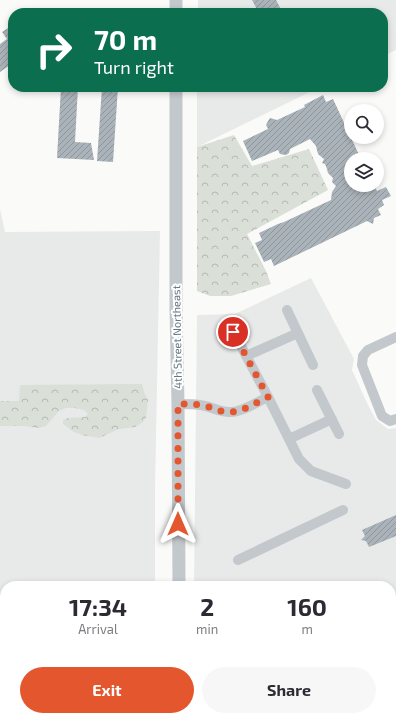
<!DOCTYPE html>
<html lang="en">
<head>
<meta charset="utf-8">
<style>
  :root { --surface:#fff; --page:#f7f7f7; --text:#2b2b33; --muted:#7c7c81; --accent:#e4572e }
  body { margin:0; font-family:"Exo 2",sans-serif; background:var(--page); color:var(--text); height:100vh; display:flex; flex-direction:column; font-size:15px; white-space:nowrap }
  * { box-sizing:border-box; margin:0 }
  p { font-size:13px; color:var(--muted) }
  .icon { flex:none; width:22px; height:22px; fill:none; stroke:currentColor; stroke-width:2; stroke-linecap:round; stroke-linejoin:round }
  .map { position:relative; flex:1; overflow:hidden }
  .sheet { position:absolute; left:0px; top:581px; width:396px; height:140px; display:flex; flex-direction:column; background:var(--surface); border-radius:16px 16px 0 0; box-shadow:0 2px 6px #0003 }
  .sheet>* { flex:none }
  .banner { position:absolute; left:8px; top:8px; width:380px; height:84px; border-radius:16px; box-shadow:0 2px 6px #0003; background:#0b6e4f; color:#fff; overflow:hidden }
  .buttons { position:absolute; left:344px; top:104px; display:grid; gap:8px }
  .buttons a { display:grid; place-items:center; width:40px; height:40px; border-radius:50%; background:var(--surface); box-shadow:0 2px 6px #0003; font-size:20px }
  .pin { position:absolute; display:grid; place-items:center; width:34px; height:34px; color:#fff; margin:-17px; border:2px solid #fff; border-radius:50%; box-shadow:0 1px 4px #0007 }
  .me { position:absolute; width:44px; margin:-22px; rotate:0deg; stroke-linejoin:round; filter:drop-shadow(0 0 3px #0008) }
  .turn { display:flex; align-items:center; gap:14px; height:84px; padding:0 20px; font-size:18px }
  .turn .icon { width:52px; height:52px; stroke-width:2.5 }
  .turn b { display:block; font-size:28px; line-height:34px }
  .eta { display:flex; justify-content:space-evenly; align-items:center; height:68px; text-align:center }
  .eta b { font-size:24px; font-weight:700; line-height:28px }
  .primary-button { display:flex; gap:8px; margin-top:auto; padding:8px 20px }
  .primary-button a { flex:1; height:46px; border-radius:24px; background:var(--accent); color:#fff; font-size:16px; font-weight:700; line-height:46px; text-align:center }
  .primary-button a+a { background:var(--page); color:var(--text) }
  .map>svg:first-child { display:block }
  .built { fill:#e8e9e9 }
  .forest { fill:url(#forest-crowns) }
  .building { fill:url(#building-hatch) }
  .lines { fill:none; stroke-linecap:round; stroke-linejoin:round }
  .minor { stroke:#c3c8cc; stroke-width:10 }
  .tertiary { stroke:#c3c8cc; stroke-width:13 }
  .route { stroke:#e4572e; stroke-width:7; stroke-dasharray:0 12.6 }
  .labels { text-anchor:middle; stroke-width:4; stroke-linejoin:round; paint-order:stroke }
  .street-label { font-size:11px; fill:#657683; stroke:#fff }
</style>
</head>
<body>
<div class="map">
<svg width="396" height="721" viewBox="0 0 396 721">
  <defs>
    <pattern id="forest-crowns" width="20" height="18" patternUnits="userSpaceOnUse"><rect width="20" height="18" fill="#dadfd7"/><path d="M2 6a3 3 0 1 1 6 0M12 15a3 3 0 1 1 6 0" fill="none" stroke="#b4b9b4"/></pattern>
    <pattern id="building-hatch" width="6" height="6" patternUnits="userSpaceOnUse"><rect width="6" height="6" fill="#aab3b9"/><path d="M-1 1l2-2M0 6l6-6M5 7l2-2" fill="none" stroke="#8e969c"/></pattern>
  </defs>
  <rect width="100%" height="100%" fill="#fafaf8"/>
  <path class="built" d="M198,0h198v50l-13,6v-43h-185z
    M197,87h123l-123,60z
    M0,209l5,23 155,-1 -5,257v98h-150v130h149v5h-154z
    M311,278l43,81 -2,11 15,33 9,17 12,9 8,-1v230h-5v-72h-197l3,-271 38,-1z
    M193,716h48l-1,5h-48z"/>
  <path class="forest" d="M234,135l18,31 57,-17 19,41 -81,44 19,37 5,13 -40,12h-21l-13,-5v-144z
    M142,384l3,11 3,4 -2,19 -4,5 -7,4 -16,2 -20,9 -17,-3 -8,-3 -11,-8v-4l5,-2 17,-1 3,-3 -4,-4 -9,-2h-9l-7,3 -13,15 -7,2 -16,-2h-23v-25h19l1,-16z"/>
  <path class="building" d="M252,0h24l7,13h-24z
    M13,25v38l-13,9v-28l7,-5 -5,-7z
    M61,87h17l-3,55 16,1 3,17 -37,-2z
    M102,87h16l-5,75 -16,-1z
    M323,95l3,7 7,-3 28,60h-10v26h23l3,6 9,-4 5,9 -9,4 2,5 -6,4 3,6 -7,3 -1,6 -6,-3 -93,45 -3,-7 -7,3 -9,-19 7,-3 -3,-7 19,-9 6,-2 47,-22 1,-8 4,-6 -4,-4 1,-4 -5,-5 -1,-4 -2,-5 -3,-1 2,-4 -6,-5 -2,-8 -6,-7 -20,10 -1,4 -3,2 -6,-1 -2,-4 -26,11 -9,-20 25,-12 -2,-4 2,-4 2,-3 7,2 28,-13 -1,-2z
    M396,515v21l-27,11 -3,-6 -5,-1 4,-4 -3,-6z"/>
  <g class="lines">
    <path class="minor" d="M287,310l26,55
      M233,331l35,66
      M396,337l-28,13 -5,6 -1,9 20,51 8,5 6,-2
      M246,356l52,-23
      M317,390l22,44
      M178,404c8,0 15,0 22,1 11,1 20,8 31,7 11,0 26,-10 37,-15l31,62 12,12 35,13
      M289,439l43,-20
      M238,560l105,-50
      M391,610l5,2
      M391,666h5
      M337,716v5"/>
    <path class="tertiary" d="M176,0v13
      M176,87v221l2,96 1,182
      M176,716v5"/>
  </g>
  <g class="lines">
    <path class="route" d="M178,524v-120c8,0 15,0 22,1 11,1 20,8 31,7 11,0 26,-10 37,-15l-35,-65"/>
  </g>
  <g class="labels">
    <g class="street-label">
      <text transform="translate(177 337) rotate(-91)" y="4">4th Street Northeast</text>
    </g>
  </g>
</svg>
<div class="buttons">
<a><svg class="icon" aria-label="search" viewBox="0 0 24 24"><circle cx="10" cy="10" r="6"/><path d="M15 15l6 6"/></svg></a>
<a><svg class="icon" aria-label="layers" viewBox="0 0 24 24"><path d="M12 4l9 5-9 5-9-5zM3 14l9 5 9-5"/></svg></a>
</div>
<div class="pin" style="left:233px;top:332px;background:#d93025"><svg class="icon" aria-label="arrive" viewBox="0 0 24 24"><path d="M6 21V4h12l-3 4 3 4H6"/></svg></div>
<svg class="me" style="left:178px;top:524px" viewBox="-20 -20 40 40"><path d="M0-17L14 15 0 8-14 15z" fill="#e4572e" stroke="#fff" stroke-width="4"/></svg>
<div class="banner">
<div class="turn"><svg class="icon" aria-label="right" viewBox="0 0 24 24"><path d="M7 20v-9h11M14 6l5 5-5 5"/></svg><div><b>70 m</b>Turn right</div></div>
</div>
<section class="sheet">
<div class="eta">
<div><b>17:34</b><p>Arrival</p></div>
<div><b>2</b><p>min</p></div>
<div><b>160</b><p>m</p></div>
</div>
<div class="primary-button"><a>Exit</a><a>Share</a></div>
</section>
</div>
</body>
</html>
